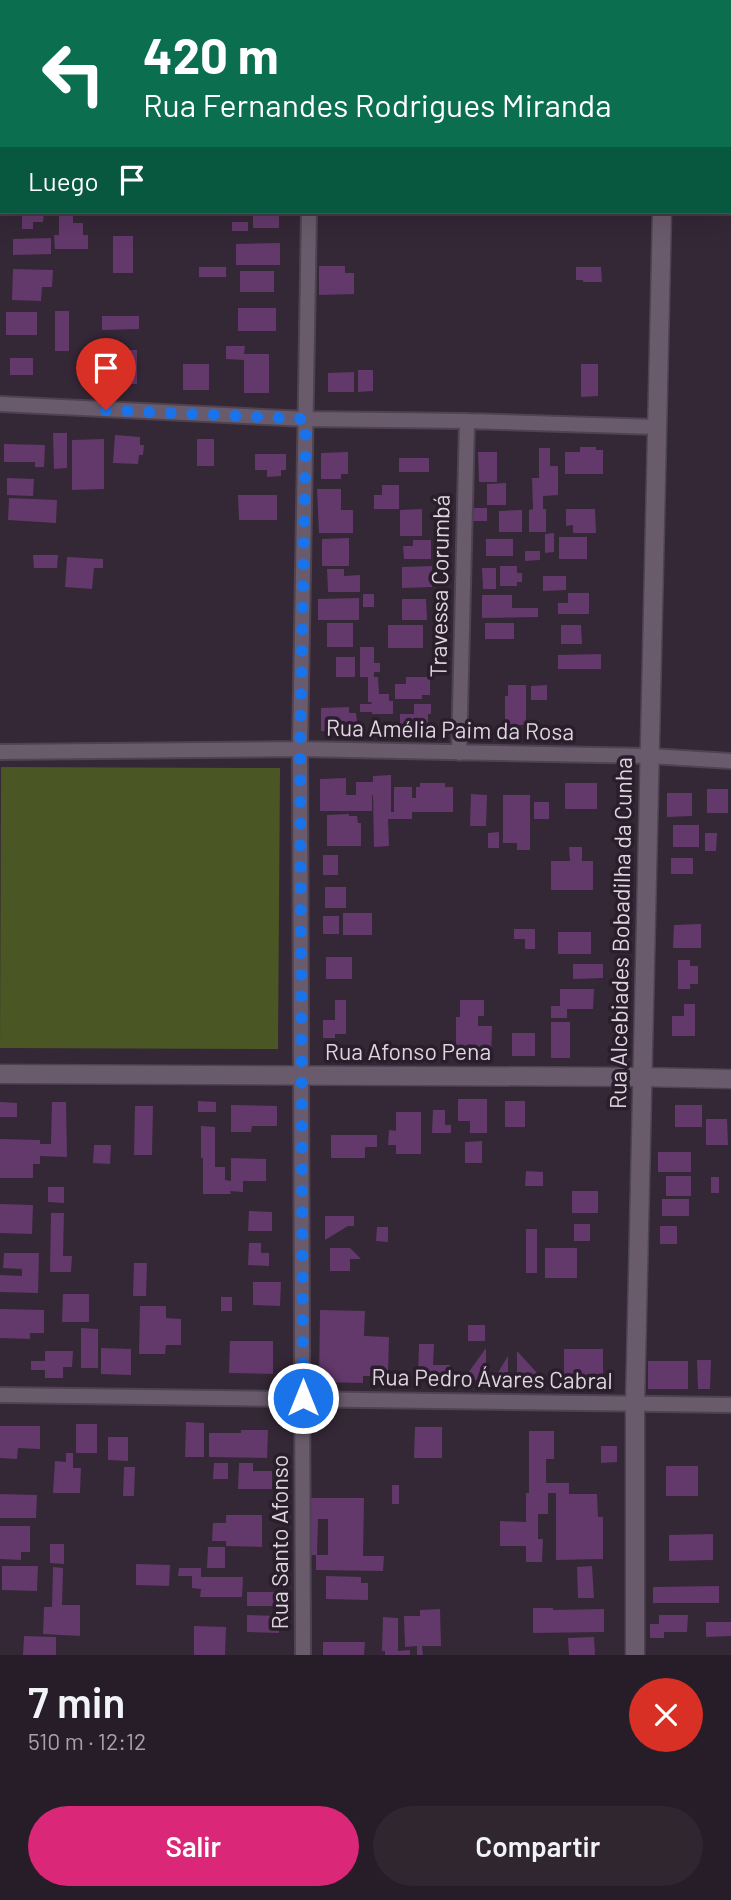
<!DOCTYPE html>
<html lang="es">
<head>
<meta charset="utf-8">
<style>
  :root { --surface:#271d28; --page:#2f2630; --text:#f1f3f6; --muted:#a4a2a8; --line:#433b45; --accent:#db2777 }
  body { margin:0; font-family:Barlow,sans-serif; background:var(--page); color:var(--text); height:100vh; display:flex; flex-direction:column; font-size:26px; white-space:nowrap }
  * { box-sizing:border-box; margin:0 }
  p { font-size:23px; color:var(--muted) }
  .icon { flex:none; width:38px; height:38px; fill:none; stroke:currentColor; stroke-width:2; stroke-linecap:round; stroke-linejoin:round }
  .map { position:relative; height:1655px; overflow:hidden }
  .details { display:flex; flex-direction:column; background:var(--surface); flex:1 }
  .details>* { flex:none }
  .guide { position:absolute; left:0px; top:0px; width:732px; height:214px; box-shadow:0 7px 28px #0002,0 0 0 2px var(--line); background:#0b6e4f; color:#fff; overflow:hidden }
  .pin { position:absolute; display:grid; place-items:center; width:60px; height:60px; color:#fff; margin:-72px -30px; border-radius:50% 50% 50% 0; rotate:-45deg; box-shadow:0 0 7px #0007 }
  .pin .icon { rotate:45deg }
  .me { position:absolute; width:77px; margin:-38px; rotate:0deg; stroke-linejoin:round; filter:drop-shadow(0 0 5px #0008) }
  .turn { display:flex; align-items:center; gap:24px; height:147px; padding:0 28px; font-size:32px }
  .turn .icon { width:91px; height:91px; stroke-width:2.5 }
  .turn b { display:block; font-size:49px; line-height:60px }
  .then { display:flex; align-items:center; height:66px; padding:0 28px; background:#0003; gap:14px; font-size:26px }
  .round { display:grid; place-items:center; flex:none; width:74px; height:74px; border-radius:37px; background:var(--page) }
  .headline { display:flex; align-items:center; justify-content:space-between; height:119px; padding:0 28px }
  h1 { font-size:42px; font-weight:600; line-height:52px }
  .button { display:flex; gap:14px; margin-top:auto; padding:14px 28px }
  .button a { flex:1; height:80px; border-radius:42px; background:var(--accent); color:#fff; font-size:28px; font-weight:600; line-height:80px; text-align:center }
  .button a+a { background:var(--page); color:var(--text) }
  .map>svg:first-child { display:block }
  .green { fill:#4a5624 }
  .building { fill:#63396b; fill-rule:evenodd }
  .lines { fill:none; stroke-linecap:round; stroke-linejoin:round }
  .minor-casing { stroke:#4e4350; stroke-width:18 }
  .tertiary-casing { stroke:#4e4350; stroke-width:21 }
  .primary-casing { stroke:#4e4350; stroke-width:24 }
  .minor { stroke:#6a5b6c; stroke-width:14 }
  .tertiary { stroke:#6a5b6c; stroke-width:18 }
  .primary { stroke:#a86864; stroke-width:21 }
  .route { stroke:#1a73e8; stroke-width:12; stroke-dasharray:0 21.6 }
  .labels { text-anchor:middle; stroke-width:7; stroke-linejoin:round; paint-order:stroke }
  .street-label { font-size:23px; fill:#ded5df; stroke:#2a1d2c }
</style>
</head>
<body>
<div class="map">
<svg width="731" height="1655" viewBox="0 0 731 1655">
  <rect width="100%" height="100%" fill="#342736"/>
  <path class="green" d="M1,767l279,1 -2,281 -278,-1z"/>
  <path class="building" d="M22,212h22l-1,10h-10v7h-11z
    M59,212h14v11h10v12h5v14h-33l-1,-14h5z
    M253,212h26v16h-26z
    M232,222h16v9h-16z
    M113,236h20v37h-20z
    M51,238v16l-38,1v-16z
    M280,243v22h-44v-21z
    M319,266h26v7h9v21l-35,1z
    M199,267h27v10h-27z
    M576,267h25l1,15h-19v-2h-7z
    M13,269l40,1 -1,17h-10l-1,14 -29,-1z
    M240,271h34v21h-34z
    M238,308h38v23h-38z
    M55,311h14v40h-14z
    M6,312h31v23h-31z
    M102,316h37v13l-37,1z
    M226,346h19l-1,8h25v39h-25v-33l-18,-1z
    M86,348h7l1,26h-14v-16l7,-1z
    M108,350h29v34h-29z
    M10,358h23v17h-23z
    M183,364h26v26h-26z
    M581,364h17v32l-17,1z
    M358,370h15v21l-15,1z
    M354,372v20h-26v-19z
    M53,433h14v35l-13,1z
    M115,435l25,2v8h4l-1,10h-4l-1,9 -25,-1z
    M104,439v50l-32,1v-50z
    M197,439h17v27h-17z
    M4,444l41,1 -1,22h-9v-5h-31z
    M580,447h16v3h7v24h-38v-22h15z
    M539,448h11v18h8v29l-15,1v13h3v23h-17v-22l4,-1 -1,-31h7z
    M348,452v22h-7v5h-20v-26z
    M478,452h19v30h-18z
    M255,454h31v16h-5v6l-14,1v-7h-12z
    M399,458h30v14h-30z
    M7,478l27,1 -1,17 -26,-1z
    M506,483v22h-19v-21z
    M382,485h17v24h-25v-14h8z
    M317,489h24v21h12v23h-34z
    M238,495h39v25h-38z
    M9,498l48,2 -1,23 -48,-3z
    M474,508h13v13h-14z
    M422,509v27h-22v-26z
    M566,509h29l1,24h-23v-8l-7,1z
    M522,510v22h-23v-21z
    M554,533v19l-9,1v-19z
    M559,537h28v22h-28z
    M349,538v28h-27v-27z
    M486,539h27v17h-27z
    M413,540h18v19h-27l-1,-13h10z
    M525,551h15v9l-15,1z
    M33,555h25l-1,13h-23z
    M67,557l36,2v9h-9l-2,21 -27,-2z
    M432,566v21l-30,1v-21z
    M500,566h17v7h5v9h-5v4h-17z
    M482,568h14v21h-13z
    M327,569h17v7l16,-1v17h-32z
    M543,576h23v14l-23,1z
    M568,593h21v21h-31v-11h10z
    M363,594h11v13h-11z
    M482,595h30v13h26v9l-56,1z
    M359,598v22h-41v-21z
    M402,599h24l1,21h-25z
    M327,623h26v24h-26z
    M485,623h29v16h-29z
    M388,625h35v23h-35z
    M561,625h20l1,19h-21z
    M360,647h14v16h6v9h-6v5h4l1,17h10v7h4v13h-21v-2h-12v-8h12l-1,-2h-3v-25h-8z
    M601,654v15h-43v-14z
    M336,657h19v20h-19z
    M406,677h24v18h-8v4h-27v-15h11z
    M508,685h18v40h-21v-29h3z
    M547,685v15h-16v-14z
    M414,704h17v10h-3v13l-28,1v-14h14z
    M349,707v6h7l2,18h-37v-23z
    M391,775v37h3v-25h18v11h4v-11h4v-4h25v4h8v25h-41v7h-24l1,27 -15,1 -1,-52h-1v16h-52v-32l26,-1v17h10v-13h17v-6z
    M565,783h32v26h-32z
    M707,789h21v24h-21z
    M667,793h25v23l-25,1z
    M471,794l16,1 -1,31h-16z
    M503,795h27v55h-13v-7h-14z
    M534,802h15v17h-15z
    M349,814v2h8l1,7h3v23h-34v-31z
    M673,825h26v22h-26z
    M499,832v16h-11v-15z
    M705,833h12l-1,18h-11z
    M569,847h13v14h11v29h-42v-29h19z
    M323,855h15v20h-15z
    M671,858h22v16h-22z
    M325,887h21v21h-21z
    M343,913h29v22h-29z
    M323,916h16v18h-16z
    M701,924v24h-28l1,-23z
    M514,929h21v20h-10v-10h-11z
    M558,932h33v22h-33z
    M326,957h26v22h-26z
    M678,960h12v6h8v18h-8v5h-12z
    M573,964h30v14l-30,1z
    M560,989h34l-1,20h-26v9h-16v-12h9z
    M335,1000h11v34h-11v4h-12v-18h12z
    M460,1000h24v16h-6v10h14l-1,30h-35v-39h4z
    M684,1004h11v32h-23v-20h12z
    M551,1022h19v36h-19z
    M512,1033h23v23h-23z
    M458,1099h29v34h-17v-12h-12z
    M198,1101l18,1v10h-18z
    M505,1101h20v26h-20z
    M0,1102l17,1v14h-17z
    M52,1102h14l1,55 -27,-1v8h-7v14h-33v-39l40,1v4h11z
    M231,1105l46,1v20h-25l-1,6h-20z
    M675,1105h27v22h-27z
    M135,1106h18l-1,49h-18z
    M433,1110h12v15h6v8h-19z
    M396,1112h25v42h-25v-9h-8l1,-15 7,1z
    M706,1119h21l1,26h-22z
    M201,1126l14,1v40h10v13l6,1v-23l35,1v22h-23v11l-13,-1 1,3h-28v-36h-2z
    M331,1135h46v12h-12v11h-34z
    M482,1141v22h-17v-21z
    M94,1145h17l-1,19 -17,-1z
    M658,1152h33v20h-33z
    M526,1171l17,1v14h-18z
    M666,1176h25v20h-25z
    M711,1177h8v16h-8z
    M48,1187h16v16l-16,-1z
    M572,1191h26v22h-26z
    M662,1199h27v17h-27z
    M0,1204l33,1 -1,29 -32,-1z
    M249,1211l23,1v19h-24z
    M51,1213h13l-1,43h9l-1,16h-21z
    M325,1216h29v10h-6l-23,14z
    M574,1224h16v17h-16z
    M660,1226h17v18h-17z
    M377,1227h11v15l-12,-1z
    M526,1229h11v44h-11z
    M249,1243h12v10h8v13l-21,-1z
    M330,1248h20l11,11h-11v12h-20z
    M545,1248h32v30h-32z
    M4,1253h35l-1,40 -38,-1v-17l22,1v-7l-19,-1z
    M134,1263h13l-1,33h-13z
    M253,1282h28l-1,24 -27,-1z
    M63,1294h26v28h-27z
    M221,1297h11v14h-11z
    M140,1306h26v12l15,1v26h-15l-1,9h-26z
    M0,1309l44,1v23h-14v6l-30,-1z
    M320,1310l45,1 -1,25 25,1 -1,39h-25v7l-44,-1z
    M468,1325h17v16h-17z
    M81,1328l17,1v39h-17z
    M230,1341h43v33l-44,-1z
    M419,1344h15l-1,21h17v13l-32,-1z
    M101,1348l30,1v26l-30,-1z
    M486,1348v32h-23z
    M564,1349h39v36h-39z
    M45,1351h28l-1,16h-9v11h-18v-8h-14v-9h14z
    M517,1351l22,24h-22z
    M508,1356v28h-17z
    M697,1360h14l-1,29h-12z
    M648,1361h40v28h-40z
    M186,1422l18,1v34h-19z
    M76,1424h21v29h-21z
    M0,1426h40v23l-22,-1 -1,11 -17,-1z
    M415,1427h27v31h-28z
    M241,1430h27l-1,28 -58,-1v-24h32z
    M529,1431h25v28h-8v24h23v11h28l1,23h5v42l-47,1v-67h-8v21h-10v25h5l-1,23h-16v-16h-26v-25l26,1v-29h3z
    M108,1437h20v24l-20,-1z
    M601,1446h16v16l-16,1z
    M66,1453h7v15h8l-1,25h-27l2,-32 11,1z
    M214,1463h14v16h-15z
    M239,1463h14v8h19v18h-34z
    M666,1466h32v30h-32z
    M124,1467h11l-1,29h-11z
    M392,1485h7v19h-7z
    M0,1494l37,1 -1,23h-36z
    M309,1498h55l-1,58h21l-1,15 -67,-1v-15h-8zM318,1519h10v36h-11z
    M226,1515h36v32l-36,-1v-5h-14l1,-18h13z
    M0,1526h30v26h-9v8l-21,-1z
    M713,1534v26l-44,1v-26z
    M50,1544h14v20l-14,-1z
    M208,1547h17v21h-18z
    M136,1564l34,1 -1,21 -33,-1z
    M2,1566h36l-1,25 -35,-1z
    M592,1566l2,32h-16l-1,-31z
    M53,1567l10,1 -1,37h18v31l-37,-2 1,-27h8z
    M179,1568h22v9h42l-1,20h-42l1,-8 -9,-1v-12h-14z
    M326,1576l35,1v6h7v17l-42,-1z
    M719,1586v17h-66v-16z
    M247,1592h31l-1,14h-30z
    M533,1608h20v2l51,-1v23l-71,1z
    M440,1609l1,37h-19l1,9h-6v-9l-12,1 -1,-31h16v-6z
    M247,1615l32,1v17l-32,-1z
    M659,1615h29l-1,17h-23v6h-14v-14h9z
    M383,1617l15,1v33l12,-1v5h-25v-4h-3z
    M706,1622h25v14l-25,1z
    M194,1626l32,1 -1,28h-31z
    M24,1636l32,1v18h-33z
    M594,1637l1,18h-26l-1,-17z
    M323,1642h42l-1,13h-41z"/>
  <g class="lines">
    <g class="minor-casing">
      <path id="minor" d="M0,404l306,15 161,2 189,6
        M0,752l300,-3 350,7 81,5
        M459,753l8,-332
        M0,1395l731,10
        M303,1655l-3,-906 9,-537"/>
    </g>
    <g class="tertiary-casing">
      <path id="tertiary" d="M665,2v-2
        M0,1074l642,3 89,2
        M635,1655v-250l27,-1193"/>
    </g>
    <g class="primary-casing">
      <path id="primary" d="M0,103h2
        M730,121h1"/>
    </g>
    <use href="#minor" class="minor"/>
    <use href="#tertiary" class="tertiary"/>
    <use href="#primary" class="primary"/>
  </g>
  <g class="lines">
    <path class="route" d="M106,410l200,9 -6,331 3,648"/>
  </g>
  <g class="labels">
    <g class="street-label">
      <text transform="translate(440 586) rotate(-89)" y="8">Travessa Corumbá</text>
      <text transform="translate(450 730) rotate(1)" y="8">Rua Amélia Paim da Rosa</text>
      <text transform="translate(621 933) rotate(-89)" y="8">Rua Alcebiades Bobadilha da Cunha</text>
      <text x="408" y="1060">Rua Afonso Pena</text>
      <text transform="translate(492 1379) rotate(1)" y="8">Rua Pedro Ávares Cabral</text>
      <text transform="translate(280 1542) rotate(-90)" y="8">Rua Santo Afonso</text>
    </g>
  </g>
</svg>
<div class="pin" style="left:106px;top:410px;background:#d93025"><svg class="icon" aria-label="arrive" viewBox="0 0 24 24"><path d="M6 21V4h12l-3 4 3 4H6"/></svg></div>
<svg class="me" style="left:303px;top:1398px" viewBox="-20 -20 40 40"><circle r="17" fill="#1a73e8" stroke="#fff" stroke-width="3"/><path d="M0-11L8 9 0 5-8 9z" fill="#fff"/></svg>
<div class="guide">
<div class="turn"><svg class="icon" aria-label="left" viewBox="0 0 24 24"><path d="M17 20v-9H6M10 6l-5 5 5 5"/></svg><div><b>420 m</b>Rua Fernandes Rodrigues Miranda</div></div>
<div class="then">Luego<svg class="icon" aria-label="arrive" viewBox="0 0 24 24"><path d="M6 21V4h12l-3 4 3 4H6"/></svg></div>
</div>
</div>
<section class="details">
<div class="headline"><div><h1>7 min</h1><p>510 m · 12:12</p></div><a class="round" style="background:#d93025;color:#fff"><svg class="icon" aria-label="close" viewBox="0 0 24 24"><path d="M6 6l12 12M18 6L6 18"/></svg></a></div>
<div class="button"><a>Salir</a><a>Compartir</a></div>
</section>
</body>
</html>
